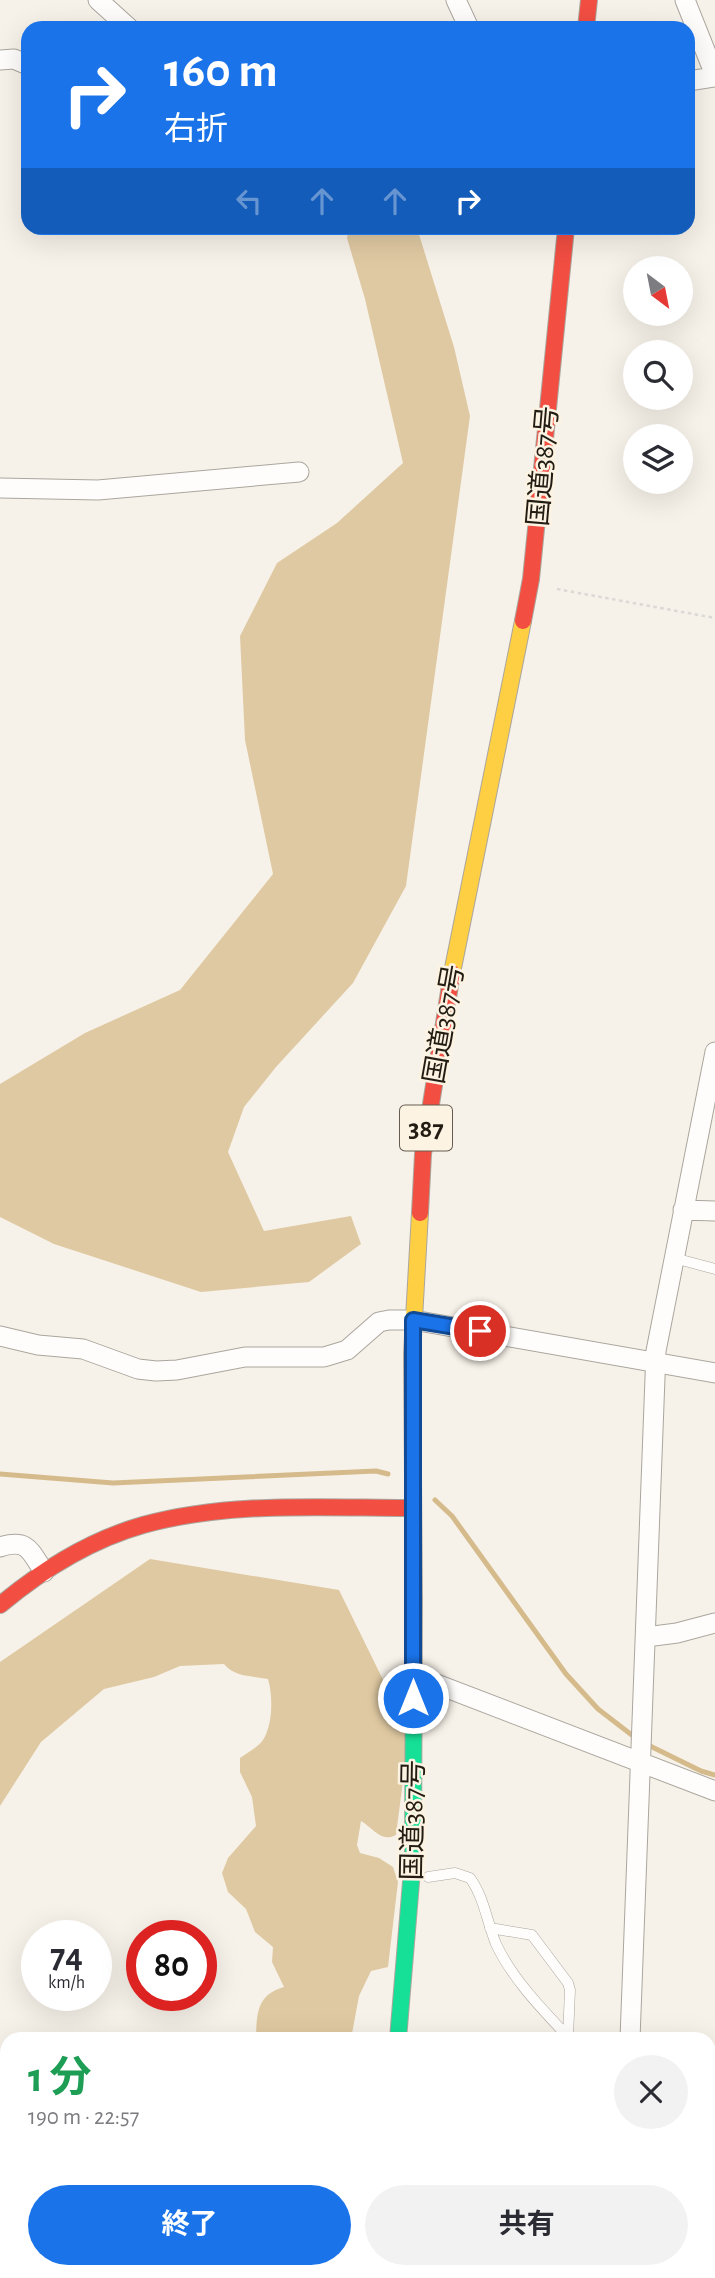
<!DOCTYPE html>
<html lang="ja">
<head>
<meta charset="utf-8">
<style>
  :root { --surface:#fff; --page:#f2f2f3; --text:#2b2b33; --muted:#7c7c81; --accent:#1a73e8 }
  body { margin:0; font-family:"Alegreya Sans","Noto Sans JP",sans-serif; background:var(--page); color:var(--text); height:100vh; display:flex; flex-direction:column; font-size:26px; white-space:nowrap }
  * { box-sizing:border-box; margin:0 }
  p { font-size:23px; color:var(--muted) }
  .icon { flex:none; width:38px; height:38px; fill:none; stroke:currentColor; stroke-width:2; stroke-linecap:round; stroke-linejoin:round }
  .map { position:relative; flex:1; overflow:hidden }
  .sheet { position:absolute; left:0px; top:2032px; width:716px; height:247px; display:flex; flex-direction:column; background:var(--surface); border-radius:21px 21px 0 0; box-shadow:0 7px 28px #0002 }
  .sheet>* { flex:none }
  .hud { position:absolute; left:21px; top:21px; width:674px; height:214px; border-radius:21px; box-shadow:0 7px 28px #0002; background:#1a73e8; color:#fff; overflow:hidden }
  .needle { width:46px; rotate:148deg }
  .tools { position:absolute; left:623px; top:256px; display:grid; gap:14px }
  .tools a { display:grid; place-items:center; width:70px; height:70px; border-radius:50%; background:var(--surface); box-shadow:0 7px 28px #0002; font-size:35px }
  .speed { position:absolute; left:21px; top:1920px; display:flex; gap:14px; font-size:35px; font-weight:700; text-align:center }
  .speed>* { display:grid; place-content:center; width:91px; height:91px; border-radius:50%; background:var(--surface); box-shadow:0 7px 28px #0002; line-height:1 }
  .speed small { font-size:18px; font-weight:400 }
  .speed .limit { border:10px solid #d22; background:#fff; color:#111 }
  .pin { position:absolute; display:grid; place-items:center; width:60px; height:60px; color:#fff; margin:-30px; border:4px solid #fff; border-radius:50%; box-shadow:0 2px 7px #0007 }
  .me { position:absolute; width:77px; margin:-38px; rotate:0deg; stroke-linejoin:round; filter:drop-shadow(0 0 5px #0008) }
  .turn { display:flex; align-items:center; gap:24px; height:147px; padding:0 28px; font-size:32px }
  .turn .icon { width:91px; height:91px; stroke-width:2.5 }
  .turn b { display:block; font-size:49px; line-height:60px }
  .lanes { display:flex; align-items:center; height:66px; padding:0 28px; background:#0003; justify-content:center; gap:35px; direction:ltr }
  .lanes .off { opacity:.35 }
  .round { display:grid; place-items:center; flex:none; width:74px; height:74px; border-radius:37px; background:var(--page) }
  .headline { display:flex; align-items:center; justify-content:space-between; height:119px; padding:0 28px }
  h1 { font-size:42px; font-weight:700; line-height:52px; color:#1e9e55 }
  .action { display:flex; gap:14px; margin-top:auto; padding:14px 28px }
  .action a { flex:1; height:80px; border-radius:42px; background:var(--accent); color:#fff; font-size:28px; font-weight:700; line-height:80px; text-align:center }
  .action a+a { background:var(--page); color:var(--text) }
  .map>svg:first-child { display:block }
  .forest { fill:#dfc9a2 }
  .lines { fill:none; stroke-linecap:round; stroke-linejoin:round }
  .stream { stroke:#d5bb8b; stroke-width:5 }
  .lane-casing { stroke:#aba69d; stroke-width:11 }
  .street-casing { stroke:#aba69d; stroke-width:21 }
  .fast-casing { stroke:#aba69d; stroke-width:18 }
  .slow-casing { stroke:#aba69d; stroke-width:18 }
  .jam-casing { stroke:#aba69d; stroke-width:18 }
  .path { stroke:#dbd9d6; stroke-width:2.5; stroke-dasharray:3.5 3.5; stroke-linecap:butt }
  .lane { stroke:#fefdfc; stroke-width:10 }
  .street { stroke:#fefdfc; stroke-width:19 }
  .fast { stroke:#16e098; stroke-width:16 }
  .slow { stroke:#ffcf43; stroke-width:16 }
  .jam { stroke:#f24e42; stroke-width:16 }
  .route-casing { stroke:#114b97; stroke-width:18 }
  .route { stroke:#1a73e8; stroke-width:12 }
  .labels { text-anchor:middle; stroke-width:5; stroke-linejoin:round; paint-order:stroke }
  .shield { fill:#fdf3e3; stroke:#645c51; stroke-width:2 }
  .shield-label { font-size:26px; font-weight:bold; fill:#221c12 }
  .street-label { font-size:28px; fill:#221c12; stroke:#fdf3e3 }
</style>
</head>
<body>
<div class="map">
<svg width="715" height="2278" viewBox="0 0 715 2278">
  <rect width="100%" height="100%" fill="#f7f2e9"/>
  <path class="forest" d="M349,228h68l37,119 16,69 -64,470 -53,97 -77,84 -32,40 -16,45 36,79 87,-15 10,28 -52,38 -108,10 -147,-48 -54,-27v-133l85,-51 95,-43 93,-116 -28,-134 -5,-104 37,-73 60,-40 66,-60 -38,-164 -18,-61z
    M150,1559l189,31 50,102 19,50 -12,93c-15,8 -23,-7 -35,-14l-4,24 3,8 19,5 14,9 5,15 -10,85 -17,4 -12,25 -8,43h-95c1,-25 0,-44 28,-52l-12,-25 1,-15 -18,-15 -9,-23 -18,-17 -6,-19 6,-15 28,-32 -4,-29 -12,-25v-14c7,-5 18,-11 23,-18 10,-16 10,-44 5,-61 -15,-3 -34,-2 -44,-15l-44,2 -26,11 -50,12 -63,53 -41,64v-144z
    M238,2272h109l-2,6h-108z"/>
  <g class="lines">
    <path class="stream" d="M0,1474l113,9 263,-12 12,3
      M435,1500l17,16 114,158 32,35 39,30
      M646,1744l55,27 14,4"/>
    <g class="lane-casing">
      <path id="lane" d="M674,1258l41,11
        M428,1877l27,-4 15,5c14,19 17,44 26,66 17,36 47,66 74,95
        M490,1928l42,7 36,48 2,7 -2,47"/>
    </g>
    <g class="street-casing">
      <path id="street" d="M98,0l31,28
        M456,0l13,28
        M685,0l30,75
        M0,60l14,-1 14,6
        M688,81l27,-4
        M0,488l98,2 201,-18
        M683,1210l32,1
        M0,1336l38,9 45,4 55,20 18,2 21,-1 68,-13h79l23,-7 32,-28 10,-2h24l302,53
        M0,1547c28,-9 30,4 44,25
        M646,1637l31,-4 38,-10
        M413,1675l302,116
        M630,2039l26,-688 59,-299
        M604,2278l1,-6"/>
    </g>
    <g class="fast-casing">
      <path id="fast" d="M398,2039l15,-181 1,-258
        M709,2183l6,4"/>
    </g>
    <g class="slow-casing">
      <path id="slow" d="M452,973l71,-352
        M414,1600l-2,-246 8,-141
        M354,2278l2,-6"/>
    </g>
    <g class="jam-casing">
      <path id="jam" d="M586,28l3,-28
        M523,621l8,-42 35,-351
        M420,1213l3,-59 29,-181
        M0,1605c42,-35 90,-65 143,-80 87,-24 181,-17 270,-17"/>
    </g>
    <path class="path" d="M557,589l158,29"/>
    <use href="#lane" class="lane"/>
    <use href="#street" class="street"/>
    <use href="#fast" class="fast"/>
    <use href="#slow" class="slow"/>
    <use href="#jam" class="jam"/>
  </g>
  <g class="lines">
    <g class="route-casing">
      <path id="route" d="M413,1698v-378l67,11"/>
    </g>
    <use href="#route" class="route"/>
  </g>
  <g class="labels">
    <rect class="shield" x="400" y="1105.5" width="52" height="45" rx="5"/>
    <g class="shield-label">
      <text x="426" y="1137">387</text>
    </g>
    <g class="street-label">
      <text transform="translate(542 466) rotate(-85)" y="10">国道387号</text>
      <text transform="translate(443 1024) rotate(-80)" y="10">国道387号</text>
      <text transform="translate(412 1820) rotate(-89)" y="10">国道387号</text>
    </g>
  </g>
</svg>
<div class="tools">
<a><svg class="needle" viewBox="-14 -14 28 28"><path d="M0-13l5 13h-10z" fill="#e53935"/><path d="M0 13l5-13h-10z" fill="#7c7c81"/></svg></a>
<a><svg class="icon" aria-label="search" viewBox="0 0 24 24"><circle cx="10" cy="10" r="6"/><path d="M15 15l6 6"/></svg></a>
<a><svg class="icon" aria-label="layers" viewBox="0 0 24 24"><path d="M12 4l9 5-9 5-9-5zM3 14l9 5 9-5"/></svg></a>
</div>
<div class="speed"><div>74<small>km/h</small></div><div class="limit">80</div></div>
<div class="pin" style="left:480px;top:1331px;background:#d93025"><svg class="icon" aria-label="arrive" viewBox="0 0 24 24"><path d="M6 21V4h12l-3 4 3 4H6"/></svg></div>
<svg class="me" style="left:413px;top:1698px" viewBox="-20 -20 40 40"><circle r="17" fill="#1a73e8" stroke="#fff" stroke-width="3"/><path d="M0-11L8 9 0 5-8 9z" fill="#fff"/></svg>
<div class="hud">
<div class="turn"><svg class="icon" aria-label="right" viewBox="0 0 24 24"><path d="M7 20v-9h11M14 6l5 5-5 5"/></svg><div><b>160 m</b>右折</div></div>
<div class="lanes"><svg class="icon off" aria-label="left" viewBox="0 0 24 24"><path d="M17 20v-9H6M10 6l-5 5 5 5"/></svg><svg class="icon off" aria-label="ahead" viewBox="0 0 24 24"><path d="M12 20V5M6 11l6-6 6 6"/></svg><svg class="icon off" aria-label="ahead" viewBox="0 0 24 24"><path d="M12 20V5M6 11l6-6 6 6"/></svg><svg class="icon" aria-label="right" viewBox="0 0 24 24"><path d="M7 20v-9h11M14 6l5 5-5 5"/></svg></div>
</div>
<section class="sheet">
<div class="headline"><div><h1>1 分</h1><p>190 m · 22:57</p></div><a class="round"><svg class="icon" aria-label="close" viewBox="0 0 24 24"><path d="M6 6l12 12M18 6L6 18"/></svg></a></div>
<div class="action"><a>終了</a><a>共有</a></div>
</section>
</div>
</body>
</html>
